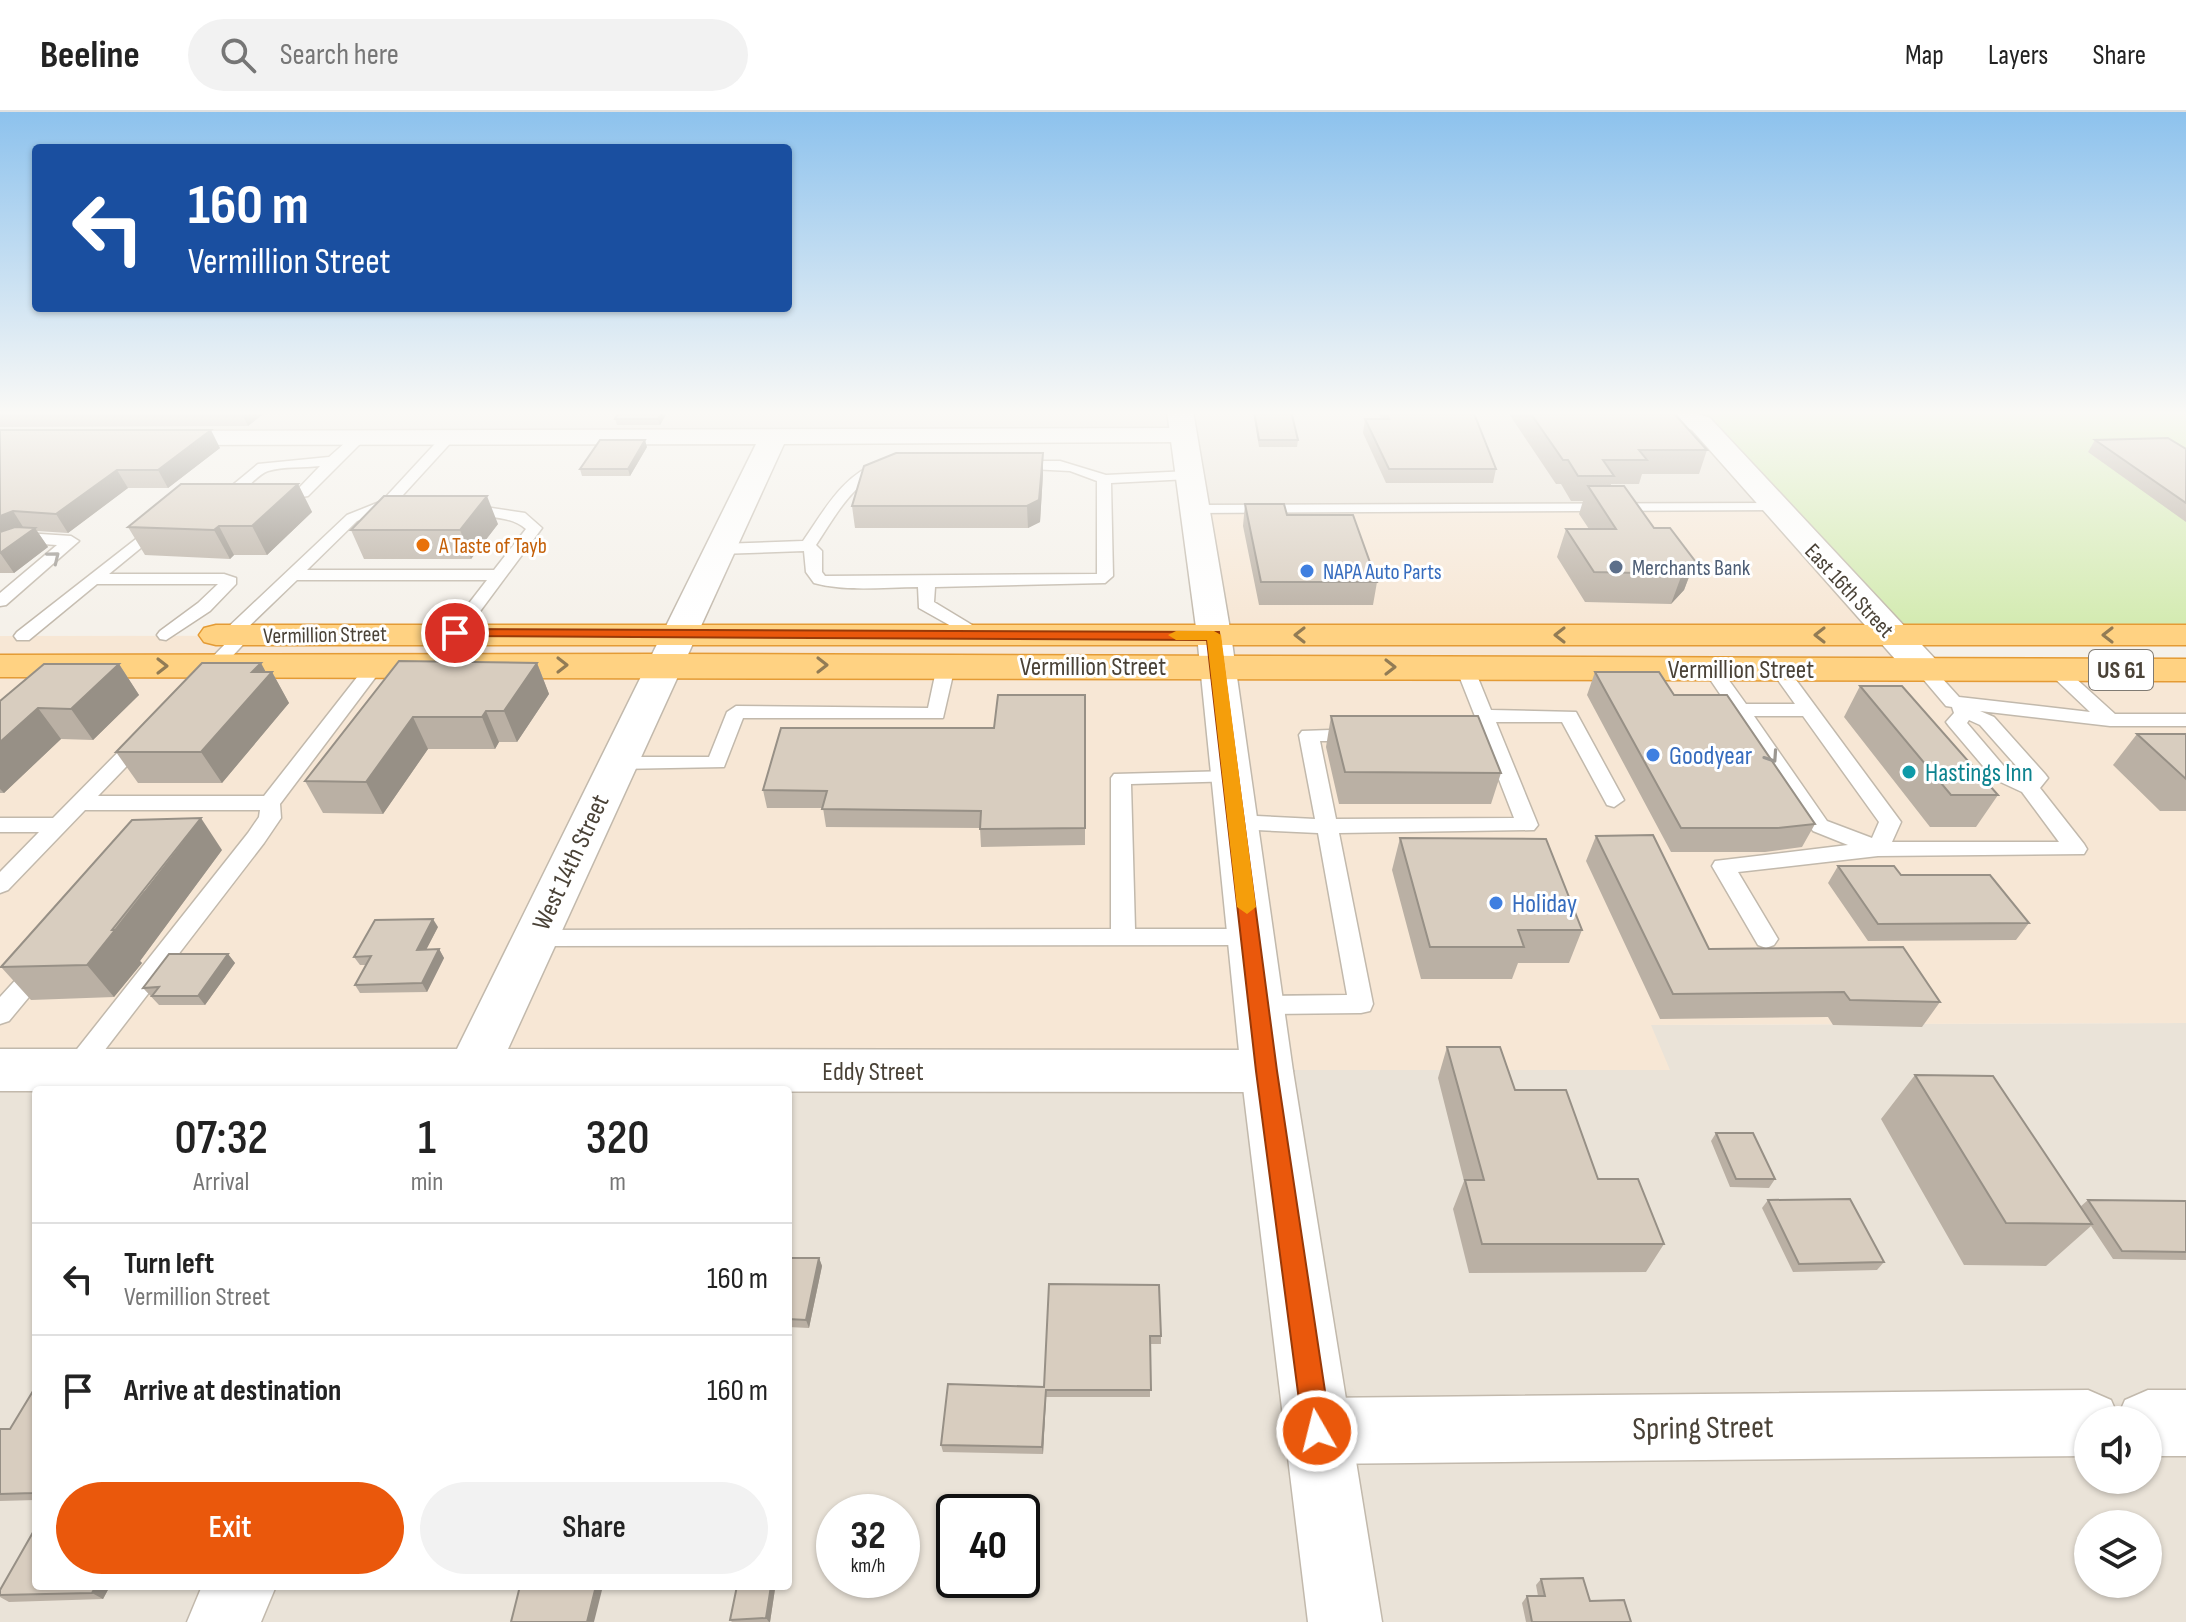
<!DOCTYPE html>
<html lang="en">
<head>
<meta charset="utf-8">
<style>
  :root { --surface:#fff; --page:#f2f2f2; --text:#222; --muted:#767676; --line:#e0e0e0; --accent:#ea580c }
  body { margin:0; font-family:"Sofia Sans Condensed",sans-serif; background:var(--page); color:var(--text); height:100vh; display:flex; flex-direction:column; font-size:30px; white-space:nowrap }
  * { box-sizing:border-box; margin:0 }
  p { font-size:26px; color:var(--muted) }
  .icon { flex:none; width:44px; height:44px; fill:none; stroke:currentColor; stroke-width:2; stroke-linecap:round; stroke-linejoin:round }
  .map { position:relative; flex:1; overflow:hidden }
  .side { position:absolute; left:32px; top:974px; width:760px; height:504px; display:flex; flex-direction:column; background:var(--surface); border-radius:8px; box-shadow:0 2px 6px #0004 }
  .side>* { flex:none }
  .banner { position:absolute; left:32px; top:32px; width:760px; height:168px; border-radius:8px; box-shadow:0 2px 6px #0004; background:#1a4fa0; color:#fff; overflow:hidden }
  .tools { position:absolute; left:2074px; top:1294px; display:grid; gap:16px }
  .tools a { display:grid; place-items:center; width:88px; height:88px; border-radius:50%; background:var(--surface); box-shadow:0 2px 6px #0004; font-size:40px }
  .speed { position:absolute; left:816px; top:1382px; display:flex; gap:16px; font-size:40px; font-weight:700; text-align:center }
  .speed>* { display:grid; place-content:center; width:104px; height:104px; border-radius:50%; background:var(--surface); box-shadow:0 2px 6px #0004; line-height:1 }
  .speed small { font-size:20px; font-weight:400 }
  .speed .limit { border:4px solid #111; border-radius:12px; background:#fff; color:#111 }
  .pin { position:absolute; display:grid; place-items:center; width:68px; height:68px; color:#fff; margin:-34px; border:4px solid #fff; border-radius:50%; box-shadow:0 2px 8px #0007 }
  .me { position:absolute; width:88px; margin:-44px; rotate:352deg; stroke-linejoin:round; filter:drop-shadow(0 0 6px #0008) }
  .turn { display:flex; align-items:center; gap:28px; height:168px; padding:0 24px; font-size:36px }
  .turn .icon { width:104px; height:104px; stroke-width:2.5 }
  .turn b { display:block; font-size:56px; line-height:68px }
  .eta { display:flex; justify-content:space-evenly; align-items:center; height:136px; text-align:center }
  .eta b { font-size:48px; font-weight:600; line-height:56px }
  .primary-button { display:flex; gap:16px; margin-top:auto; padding:16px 24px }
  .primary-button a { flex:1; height:92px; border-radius:48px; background:var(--accent); color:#fff; font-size:32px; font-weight:600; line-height:92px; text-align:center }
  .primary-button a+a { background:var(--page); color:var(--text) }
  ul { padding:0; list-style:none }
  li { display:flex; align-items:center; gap:24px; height:112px; padding:0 24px; border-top:2px solid var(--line) }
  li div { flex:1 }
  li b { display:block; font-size:30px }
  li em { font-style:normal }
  header { display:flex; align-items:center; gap:48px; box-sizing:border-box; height:112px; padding:0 40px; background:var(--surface); border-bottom:2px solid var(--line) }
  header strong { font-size:38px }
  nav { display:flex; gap:44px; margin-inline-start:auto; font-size:28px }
  .search { width:560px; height:72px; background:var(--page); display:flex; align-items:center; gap:20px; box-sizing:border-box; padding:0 28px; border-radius:44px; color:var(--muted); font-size:30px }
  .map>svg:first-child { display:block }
  .residential { fill:#eae3d8; fill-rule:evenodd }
  .commercial { fill:#f7e7d5 }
  .green { fill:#d4ebb2 }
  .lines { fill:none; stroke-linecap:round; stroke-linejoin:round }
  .service-casing { stroke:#c2b9ac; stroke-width:3 }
  .minor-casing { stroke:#c2b9ac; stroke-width:3 }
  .tertiary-casing { stroke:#c2b9ac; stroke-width:3 }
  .trunk-casing { stroke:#e49b35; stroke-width:3 }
  .service { fill:#fff; fill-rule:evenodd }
  .minor { fill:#fff; fill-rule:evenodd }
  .tertiary { fill:#fff; fill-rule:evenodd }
  .trunk { fill:#ffd282; fill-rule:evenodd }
  .wall { fill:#bab0a4 }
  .shaded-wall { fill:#979086 }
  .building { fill:#d8cdbf; stroke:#979086; stroke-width:2 }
  .oneway { stroke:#9b9791 }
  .oneway2 { stroke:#927c55 }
  .route { fill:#ea580c; stroke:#983908; stroke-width:2 }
  .slow { fill:#f59e0b }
  .food-dot { fill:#e8710a; stroke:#fff; stroke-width:3 }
  .service-dot { fill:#5c6f8a; stroke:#fff; stroke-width:3 }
  .shop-dot { fill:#3f7fe0; stroke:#fff; stroke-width:3 }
  .culture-dot { fill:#0f9aa8; stroke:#fff; stroke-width:3 }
  .labels { text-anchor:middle; stroke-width:6; stroke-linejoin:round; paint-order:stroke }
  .far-food-label { font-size:22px; fill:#c56008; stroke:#fff; text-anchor:start }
  .far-service-label { font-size:22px; fill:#4e5e75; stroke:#fff; text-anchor:start }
  .far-shop-label { font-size:22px; fill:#366cbe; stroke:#fff; text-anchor:start }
  .far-street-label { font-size:22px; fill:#4a4237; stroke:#fff }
  .shield { fill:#fff; stroke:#807b73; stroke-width:2 }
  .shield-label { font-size:24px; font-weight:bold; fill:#4a4237 }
  .street-label { font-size:26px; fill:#4a4237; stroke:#fff }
  .shop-label { font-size:26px; fill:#366cbe; stroke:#fff; text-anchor:start }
  .culture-label { font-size:26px; fill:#0d838f; stroke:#fff; text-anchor:start }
  .near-street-label { font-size:32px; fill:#4a4237; stroke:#fff }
</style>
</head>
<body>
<header>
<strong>Beeline</strong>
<div class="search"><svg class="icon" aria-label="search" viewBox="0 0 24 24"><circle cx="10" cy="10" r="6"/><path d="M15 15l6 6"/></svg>Search here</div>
<nav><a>Map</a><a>Layers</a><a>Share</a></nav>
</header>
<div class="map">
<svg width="2186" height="1510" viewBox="0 0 2186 1510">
  <rect width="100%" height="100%" fill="#f5f1ea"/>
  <path class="residential" d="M0,299h2186v224l-992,-126 -12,-72h-1182z
    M2186,911v599h-2186v-552h1669l-19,-45zM36,978h752v496h-752zM2088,1308h60v60h-60zM834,1400h68v68h-68zM954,1400h68v68h-68zM2088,1412h60v60h-60z"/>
  <path class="commercial" d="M1774,395l150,162 262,1v353l-535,2 19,45h-1670v-434l1213,-1 -19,-126z"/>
  <path class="green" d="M1680,299h506v224l-296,-1 -189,-210 -27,-10z"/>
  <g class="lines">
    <g class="service-casing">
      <path id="service" d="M355,322l12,3 -59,59 -32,5 -7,-4 2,-3 27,-5 22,-23c-16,2 -37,0 -52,5 -18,6 -36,45 -58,27l13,-5 35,-29 71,-7z
        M444,322l12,3 -64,70 -35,14 -50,49h187l32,-41c-21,-18 -50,-7 -68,-21l7,-4 60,9 17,15 -81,109h-12l-3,-4 41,-53h-190l-52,50 7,5 -41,44h-12l-3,-4 3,-4 30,-31 -8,-5 3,-4 123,-116 35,-14z
        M1008,349h52l46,14 83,-4 7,4 -7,4 -78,4 2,93 -8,7 -170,4 -1,15 48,29 3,4 -3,4 -6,1 -57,-32 -1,-21c-34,0 -70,5 -104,-4l-8,-11 -2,-21 -85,3 -8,-5 8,-5 84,-3c21,-30 41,-69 79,-79l7,4c-8,7 -18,10 -26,17 -20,17 -33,41 -47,62l6,6v21l3,4 272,-2v-93l-27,-10 -57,-3 -5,-1z
        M1774,391l5,1v6l-585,3 -7,-4 7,-4z
        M159,409l8,5 -3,3 -55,45h115l12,4v6l-26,27 -44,29 -6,-1 -3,-4 3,-4 38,-28 20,-19h-121l-68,56h-12l-3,-4 3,-4z
        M25,421l46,3 8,5 -73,64 -6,1v-13l57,-48 -30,-2 -27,10v-11z
        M375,549l9,5 -104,138 1,14 -17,25 -180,234 -9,4 -9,-4 -4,-7 4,-7 182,-230 11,-16 1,-7h-175l-77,80 -8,3v-21l39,-40h-39v-14h53l82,-83 7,-2 10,6 -3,4 -51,53h166l105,-134z
        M946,549l9,5 -12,52h-200l-19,49 -107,2 -10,-6 10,-6h92l18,-45 9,-6 192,2 9,-42z
        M1465,551l9,5 17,42 85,2 48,88 -10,7 -7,-2 -45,-83h-66l42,103 -4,5 -195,3 34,171 -3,7 -9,2 -102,1 -9,-2 -3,-7 3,-7 9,-2 88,-1 -29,-162 -82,-4 -11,-7 11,-7 79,4 -16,-84 3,-4 56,-2 10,6 -10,6h-38l16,78 178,-1 -30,-77h-28l-10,-6 10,-6h24l-24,-61z
        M1712,552l6,1 28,39h49l-25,-35 9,-5 6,1 116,157 -9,20h167l-37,-50 -28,-13 -45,-53 -3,-4 8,-9 -2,-6 -6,-1 -28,-33 -3,-4 3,-4h12l29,32 131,15 -40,-38 -3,-4 9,-5 6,1 53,48h71v12h-76l-130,-15 14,6 51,57 3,4 -8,10 44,56 3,5 -3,5 -206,2 -140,16 40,67 -4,6 -8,3 -8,-3 -46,-79 3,-5 133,-16 -35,-14 -110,-162zM1754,604h49l76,106 -7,16 -45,-17zM1969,608l11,5 47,53 -19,-7 -41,-48z
        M1231,659l7,2 3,4 -3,4 -107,3 4,145h115l8,2 4,6 -4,6 -8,2 -715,1 -8,-2 -4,-6 4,-6 8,-2 576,-1v-151l3,-4z
        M40,847l8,3 4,6 -4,6 -39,47 -9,3v-27l32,-35z"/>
    </g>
    <g class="minor-casing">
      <path id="minor" d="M1629,299h61l20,7 227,243 5,8 -5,8 -13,3 -13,-3 -219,-247 -22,-9 -37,-5z
        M1182,316l10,2 3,6 -3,6 -408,2 -276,605 759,1 18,6 8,15 -8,15 -18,6 -1267,-1v-42h457l299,-605 -602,1 -10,-2 -3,-6 3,-6z
        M2088,1278l23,10 7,16 7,-16 23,-10h38v66h-38v-36h-60v36l-771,8 -23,-10 -10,-23 10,-23 23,-10z
        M202,1474h74l-15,36h-74z"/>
    </g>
    <g class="tertiary-casing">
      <path id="tertiary" d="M1167,299h26l38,224 62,436 89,551h-74l-67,-551 -44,-436z"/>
    </g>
    <g class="trunk-casing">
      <path id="trunk" d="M216,513h1970v20h-1970l-12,-3 -5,-7 5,-7z
        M663,542l1523,5v22l-2186,-4v-22z"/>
    </g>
    <use href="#service" class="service"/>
    <use href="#minor" class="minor"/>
    <use href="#tertiary" class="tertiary"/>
    <use href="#trunk" class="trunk"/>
  </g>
  <path class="wall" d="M0,299h267l-19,15 -248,1z
    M668,299l-8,14h-43l-2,-6z
    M1253,299h38l7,29 -1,7h-38z
    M1377,299h96l23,58 -3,14h-107l-23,-50 2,-14h16z
    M1507,299h165l35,39 -8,24h-57l-3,10h-28v2l43,42 41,33 -11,29 -13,14 -86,-2 -28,-45 9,-28h23l-10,-15 4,-13h-12l-10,-17h-5z
    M0,318l220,18 -52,40h-40l-60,45 -31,-2 11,16 -34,26h-14z
    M2095,328l91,9v73l-98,-70z
    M647,335l-17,29h-48l-2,-7z
    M1043,341v21l-3,48 -12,6h-173l-3,-22z
    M298,372l14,28 -45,43h-33l-4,4 -85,-4 -17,-28z
    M1245,392l42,11 90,67 -4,23h-114l-16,-79z
    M498,412l-27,35h-107l-13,-29z
    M399,549l138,2 12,31 -32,48h-18l-4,7h-67l-45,65 -60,-1 -18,-32z
    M119,552l20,31 -46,45 -32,-1 -57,54h-4v-92z
    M266,560h6l17,31 -67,80h-84l-22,-31z
    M1595,560l79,23 141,129 -13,23 -37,5h-94l-84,-157z
    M1860,574l138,109 -22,32h-46l-86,-110z
    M1085,583v150l-104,2 -1,-19 -154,-1 -3,-19h-56l-4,-18 231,-62z
    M1331,604l170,57 -10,31h-152l-13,-57z
    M2137,622h49v77h-26l-47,-46z
    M1596,724l113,113 231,53 -18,25 -89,-2 -5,-8 -168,2 -74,-158z
    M1400,726l182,92 -13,33h-51l-6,16h-91l-29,-109z
    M222,738l-82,111 2,2 -28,34 -83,3 -30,-33z
    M1838,754l63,9 128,48 -13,17 -148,1 -40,-58z
    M438,815l-12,22h13l5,9 -17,34 -67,1 -5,-8 11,-20h-6l-6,-8z
    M228,842l7,9 -30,42h-46l-16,-17z
    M1447,935l68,43 83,89 66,65 -18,28 -177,1 -16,-64 11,-28 -26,-103z
    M1915,963l165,132 8,-7 98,1v59l-73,-1 -22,-33 -45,40 -82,-1 -83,-146z
    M1716,1021l59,46 -6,9 -39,-1 -19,-46z
    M1768,1088l116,62 -7,8 -84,2 -31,-64z
    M788,1146h31l3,8 -13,62 -21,-1z
    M1049,1172l112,52v8h-11v53h-104l-3,57 -100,-2 -2,-7 103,-58z
    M36,1274v114l-36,1v-72h10z
    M1541,1467l49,22 41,21h-105l-4,-19 5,-7h11l-2,-11z
    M110,1474l-7,13 -94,3 -9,-5v-2z
    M737,1474h36l2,3 -5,33h-38l-2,-2z"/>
  <path class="shaded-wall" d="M241,299h26l-19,15z
    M663,299h5l-8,14 -2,-6z
    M211,318l9,18 -52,40 -10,-18z
    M645,328l2,7 -17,29 -2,-7z
    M1043,341v21l-3,48 -12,6 -1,-22z
    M117,358l11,18 -60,45 -12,-19z
    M298,372l14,28 -45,43 -15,-29z
    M487,384l11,28 -27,35 -11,-29z
    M13,399l12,19 -25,9v-23z
    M219,414l15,29 -4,4 -16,-29z
    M35,416l13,19 -34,26 -14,-20z
    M1695,449l-11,29 -13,14 11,-30z
    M261,551l7,13 4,-4 17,31 -67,80 -21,-31 51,-80z
    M537,551l12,31 -32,48 -13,-31z
    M119,552l20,31 -46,45 -22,-31z
    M38,596l23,31 -57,54 -4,-4v-47z
    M486,599l13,31 -4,7 -13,-32z
    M413,605l15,32 -45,65 -17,-32z
    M201,706l21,32 -82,111 2,2 -28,34 -27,-32z
    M433,807l5,8 -16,31 -5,-8z
    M439,837l5,9 -17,34 -5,-9z
    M228,842l7,9 -30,42 -7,-9z
    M819,1146l3,8 -13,62 -3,-8z
    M1046,1278v7l-3,57 -1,-7z
    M96,1474h14l-7,13 -11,-6z
    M596,1474h7l-9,36h-7z
    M771,1474h2l2,3 -5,33h-1l-3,-4z"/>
  <path class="building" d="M620,299h43l-5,8h-43z
    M1254,299h37l7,29h-39z
    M1385,299h88l23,58h-107l-24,-50h24z
    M1529,299h143l35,39h-68l8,10h-44l11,16h-36l-10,-16h-5z
    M0,318h211l-53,40h-41l-61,44 -43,-3 -13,5z
    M2168,326l18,11v54l-91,-63z
    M600,328h45l-17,29h-48z
    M896,341h147l-4,47 -12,6h-175l12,-40z
    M181,372h117l-46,42h-33l-5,4 -86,-3z
    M1588,374h36l30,42h16l25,33 -13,13 -88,-2 -28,-43h50z
    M384,384h103l-27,34h-109z
    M1245,392h39l3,11h66l24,67h-116z
    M15,415l20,1 -35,25v-21z
    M399,549l138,2 -33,48h-18l-4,6h-69l-47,65 -61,-1z
    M202,551h59l-9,9h20l-71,80h-85z
    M44,552h75l-48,45 -33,-1 -38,34v-41z
    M1595,560h64l15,23h53l88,129 -38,4h-96z
    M1860,574h42l96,109h-47z
    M998,583h87v133l-105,1 1,-18 -159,-2 5,-18 -64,-1 18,-62h213z
    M1331,604h147l23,57 -156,-1z
    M2137,622h49v45z
    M201,706l-89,112h3l-28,35 -86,2 131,-147z
    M1653,723l56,114 194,-2 37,55 -90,-2 -6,-8 -171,2 -77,-158z
    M1400,726l146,1 36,91h-64l6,17h-94z
    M1838,754h56l7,9h89l39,48 -151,1z
    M433,807l-16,31 22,-1 -17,34 -67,2 16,-29 -17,1 21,-37z
    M169,842h59l-30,42h-46l7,-9 -16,1z
    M1447,935h53l15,43h51l32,89h40l26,65h-182l-17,-64h19z
    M1915,963l78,1 99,148 -86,-1z
    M1716,1021h37l22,46h-39z
    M1850,1087l34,63 -85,2 -31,-64z
    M2088,1088l98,1v51l-64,-1z
    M788,1146h31l-13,62 -18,-1z
    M1049,1172l110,1 2,51h-11l1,54h-105l-4,57 -101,-2 7,-61 96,3z
    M36,1274v102l-3,5 -33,1v-65h10z
    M36,1415v59h60l-4,7 -92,2v-5z
    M1583,1466l7,23 34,-1 7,22h-99l-5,-26h18l-4,-17z
    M520,1474h76l-9,36h-76z
    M737,1474h34l-5,32 -36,2z"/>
  <defs><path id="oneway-chevron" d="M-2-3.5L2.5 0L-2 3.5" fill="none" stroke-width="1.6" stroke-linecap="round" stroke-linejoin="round" transform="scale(2)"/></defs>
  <g class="oneway">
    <use href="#oneway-chevron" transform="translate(54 445) rotate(-39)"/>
    <use href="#oneway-chevron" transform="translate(1772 645) rotate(56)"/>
  </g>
  <g class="oneway2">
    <use href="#oneway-chevron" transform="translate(1300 523) rotate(180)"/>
    <use href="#oneway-chevron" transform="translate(1560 523) rotate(180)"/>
    <use href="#oneway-chevron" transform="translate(1820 523) rotate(180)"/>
    <use href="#oneway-chevron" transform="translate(2108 523) rotate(-180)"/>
    <use href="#oneway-chevron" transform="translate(562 553)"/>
    <use href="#oneway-chevron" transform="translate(822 553)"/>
    <use href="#oneway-chevron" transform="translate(162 554)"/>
    <use href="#oneway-chevron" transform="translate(1390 555)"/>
  </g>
  <linearGradient id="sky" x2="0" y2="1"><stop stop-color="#8dc2ed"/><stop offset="0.59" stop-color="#faf9f6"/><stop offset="1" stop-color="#faf9f6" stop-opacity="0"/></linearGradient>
  <rect width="2186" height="510" fill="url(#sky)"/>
  <path class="route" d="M455,517l764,3 58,439 54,360 -4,9 -10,4 -10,-4 -4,-9 -47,-360 -49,-431 -757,-4v-6z"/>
  <path class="slow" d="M1214,519l7,4 35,272 -9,7 -10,-7 -30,-267h-31l-8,-5 8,-4z"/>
  <circle class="food-dot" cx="423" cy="433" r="8"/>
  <circle class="service-dot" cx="1616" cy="455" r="8"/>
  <g class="shop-dot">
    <circle cx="1307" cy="459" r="8"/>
    <circle cx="1653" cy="643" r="8"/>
    <circle cx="1496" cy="791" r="8"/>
  </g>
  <circle class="culture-dot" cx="1909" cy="660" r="8"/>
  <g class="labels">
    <g class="far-food-label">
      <text x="439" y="441">A Taste of Tayb</text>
    </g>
    <g class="far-service-label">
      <text x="1632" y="463">Merchants Bank</text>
    </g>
    <g class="far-shop-label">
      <text x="1323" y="467">NAPA Auto Parts</text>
    </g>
    <g class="far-street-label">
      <text transform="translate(1850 478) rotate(47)" y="8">East 16th Street</text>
      <text transform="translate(325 522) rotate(-1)" y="8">Vermillion Street</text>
    </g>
    <rect class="shield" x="2089" y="538" width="64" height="40" rx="6"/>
    <g class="shield-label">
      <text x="2121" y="566">US 61</text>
    </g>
    <g class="street-label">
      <text x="1093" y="563">Vermillion Street</text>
      <text x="1741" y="566">Vermillion Street</text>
      <text transform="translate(570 750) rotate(-65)" y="9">West 14th Street</text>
      <text x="873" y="968">Eddy Street</text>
    </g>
    <g class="shop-label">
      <text x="1669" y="652">Goodyear</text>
      <text x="1512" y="800">Holiday</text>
    </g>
    <g class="culture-label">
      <text x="1925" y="669">Hastings Inn</text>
    </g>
    <g class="near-street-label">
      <text transform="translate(1703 1315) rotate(-1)" y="11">Spring Street</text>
    </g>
  </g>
</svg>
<div class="tools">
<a><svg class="icon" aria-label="sound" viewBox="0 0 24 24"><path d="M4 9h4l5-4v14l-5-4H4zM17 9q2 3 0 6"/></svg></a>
<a><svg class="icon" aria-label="layers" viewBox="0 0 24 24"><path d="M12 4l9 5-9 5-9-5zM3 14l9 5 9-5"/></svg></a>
</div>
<div class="speed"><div>32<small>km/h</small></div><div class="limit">40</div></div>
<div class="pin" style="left:455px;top:521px;background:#d93025"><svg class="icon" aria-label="arrive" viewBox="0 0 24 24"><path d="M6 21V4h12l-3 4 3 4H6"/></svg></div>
<svg class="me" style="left:1317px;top:1319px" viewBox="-20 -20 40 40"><circle r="17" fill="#ea580c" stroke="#fff" stroke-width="3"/><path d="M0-11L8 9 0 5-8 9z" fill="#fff"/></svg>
<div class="banner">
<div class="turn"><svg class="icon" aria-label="left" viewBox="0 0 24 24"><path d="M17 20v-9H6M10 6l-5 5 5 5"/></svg><div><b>160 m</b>Vermillion Street</div></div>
</div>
<section class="side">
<div class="eta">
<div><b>07:32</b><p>Arrival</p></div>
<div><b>1</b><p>min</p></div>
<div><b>320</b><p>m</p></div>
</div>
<ul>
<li><svg class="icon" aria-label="left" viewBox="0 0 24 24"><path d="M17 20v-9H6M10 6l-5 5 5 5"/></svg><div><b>Turn left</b><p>Vermillion Street</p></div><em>160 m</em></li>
<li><svg class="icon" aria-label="arrive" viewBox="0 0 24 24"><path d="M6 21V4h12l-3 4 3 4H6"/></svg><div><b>Arrive at destination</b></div><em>160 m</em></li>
</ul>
<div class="primary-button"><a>Exit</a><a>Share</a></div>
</section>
</div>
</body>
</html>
